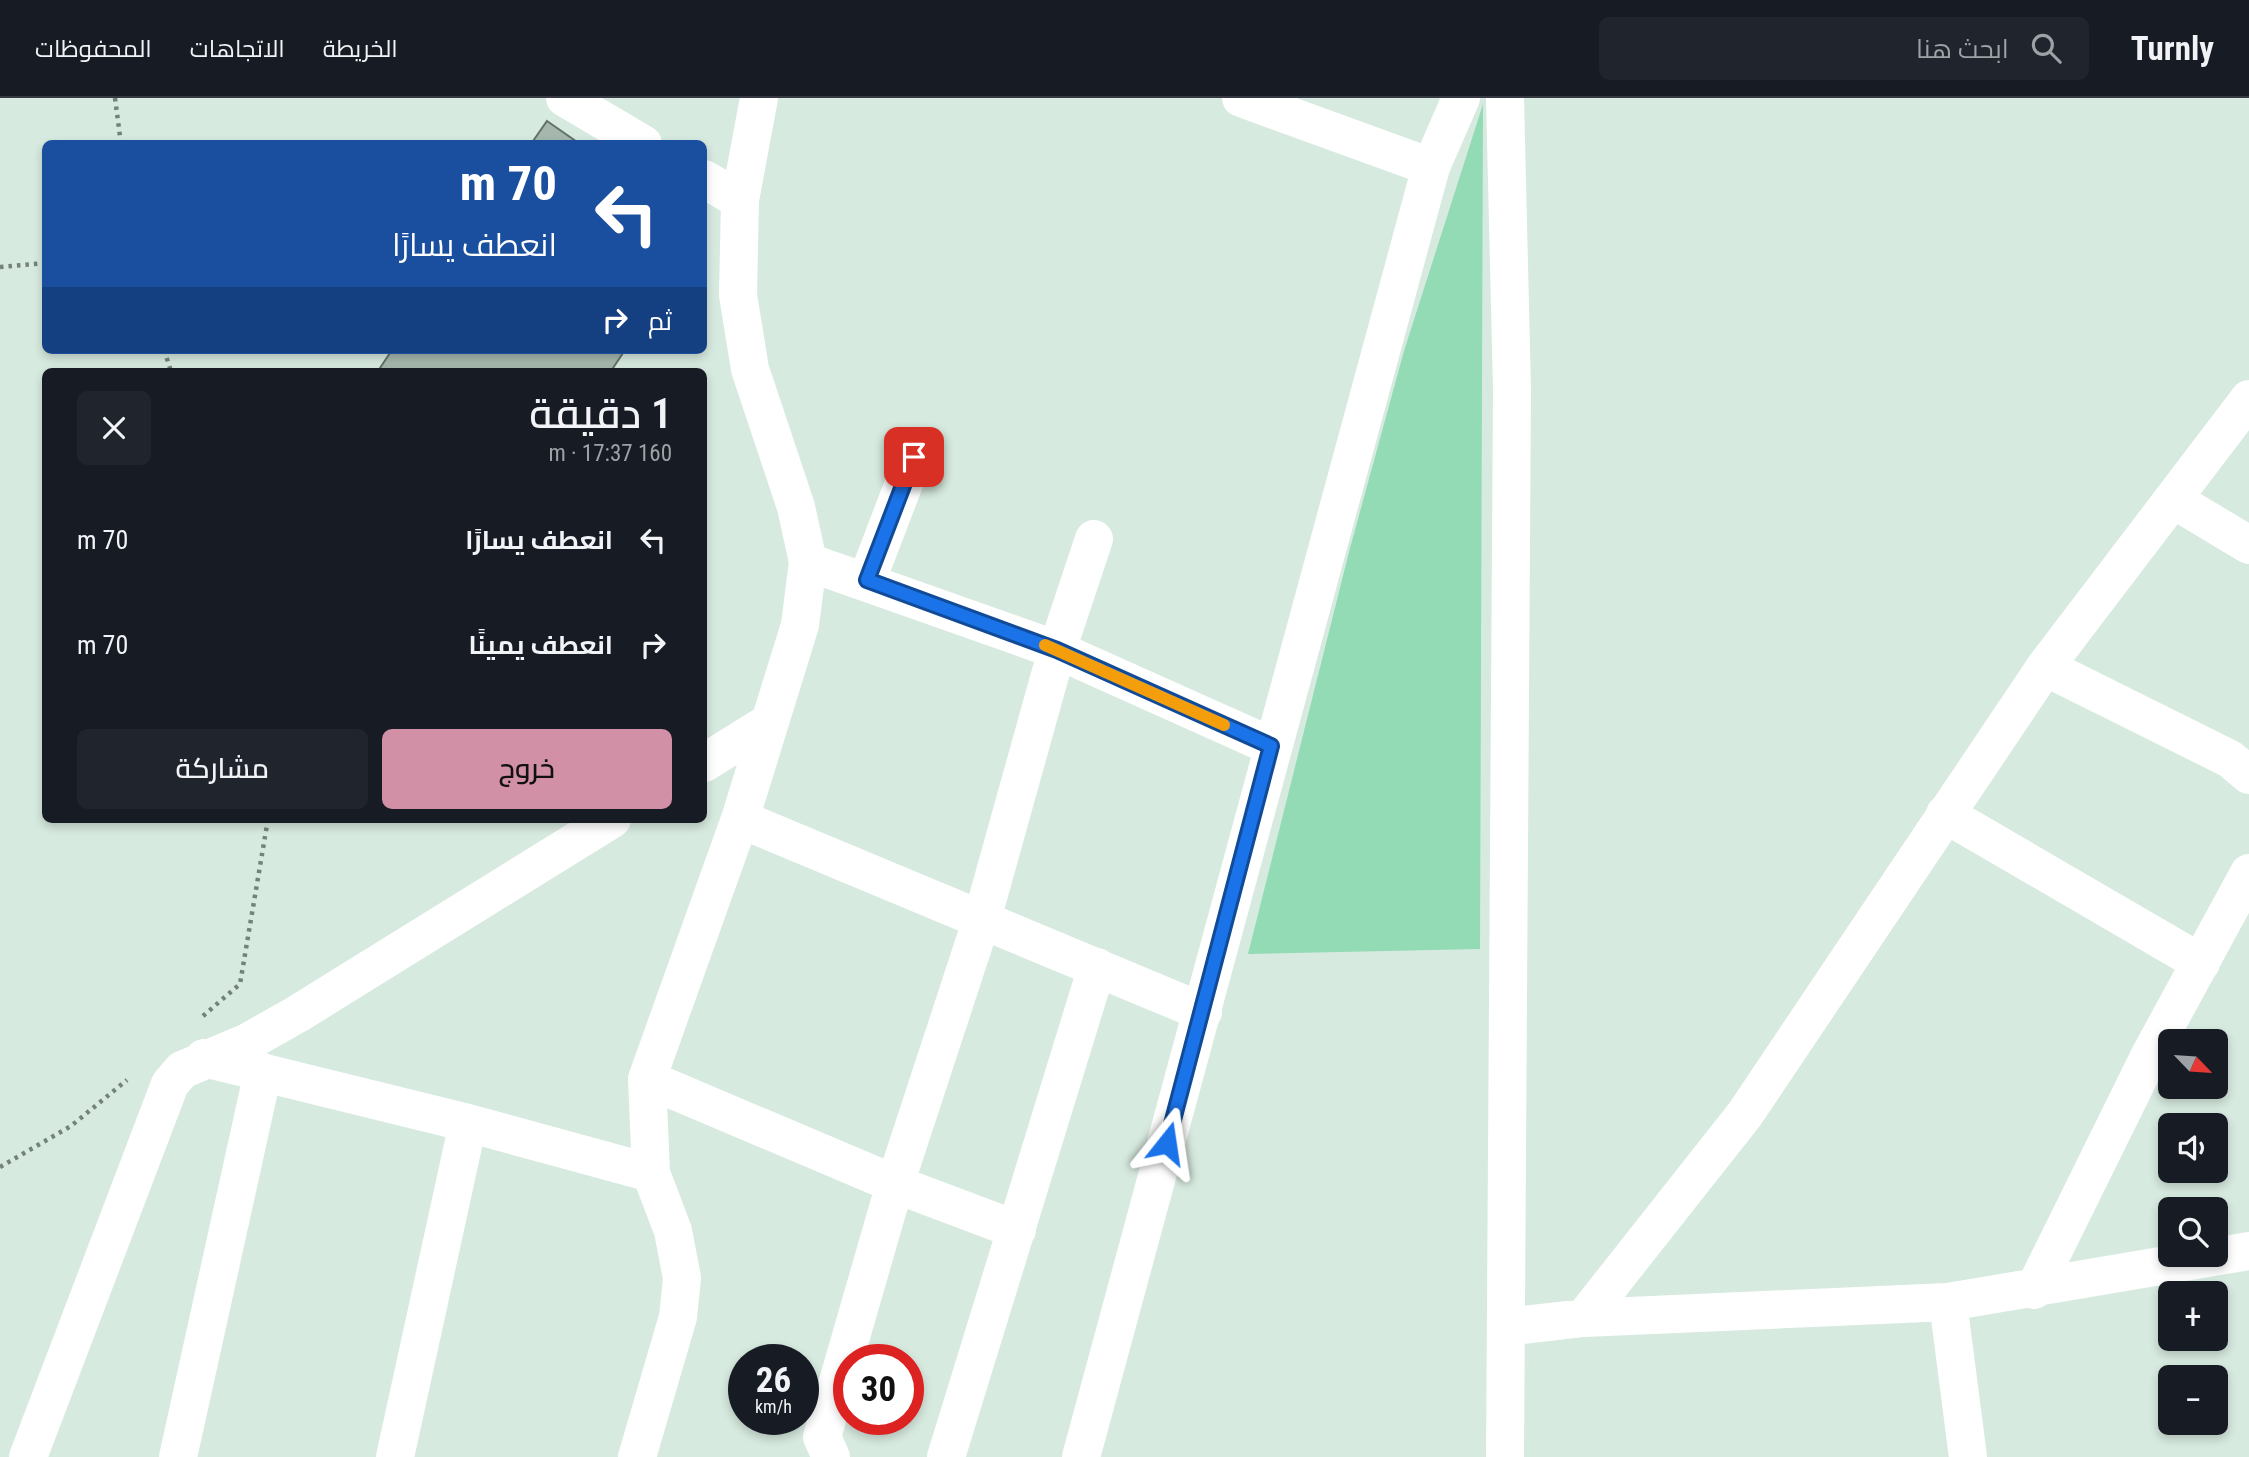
<!DOCTYPE html>
<html lang="ar">
<head>
<meta charset="utf-8">
<style>
  :root { --surface:#171b24; --page:#20242c; --text:#f1f3f6; --muted:#9ea1a6; --line:#363941; --accent:#d290a7 }
  body { margin:0; font-family:"Roboto Condensed",Cairo,sans-serif; background:var(--page); color:var(--text); direction:rtl; height:100vh; display:flex; flex-direction:column; font-size:26px; white-space:nowrap }
  * { box-sizing:border-box; margin:0 }
  p { font-size:23px; color:var(--muted) }
  .icon { flex:none; width:38px; height:38px; fill:none; stroke:currentColor; stroke-width:2; stroke-linecap:round; stroke-linejoin:round }
  .map { position:relative; flex:1; overflow:hidden; direction:ltr }
  .details { position:absolute; left:42px; top:270px; width:665px; height:455px; display:flex; flex-direction:column; background:var(--surface); border-radius:10px; box-shadow:0 4px 10px #0003; direction:rtl }
  .details>* { flex:none }
  .top-card { position:absolute; left:42px; top:42px; width:665px; height:214px; border-radius:10px; box-shadow:0 4px 10px #0003; direction:rtl; background:#1a4fa0; color:#fff; overflow:hidden }
  .needle { width:46px; rotate:115deg }
  .tools { position:absolute; left:2158px; top:931px; display:grid; gap:14px }
  .tools a { display:grid; place-items:center; width:70px; height:70px; border-radius:10px; background:var(--surface); box-shadow:0 4px 10px #0003; font-size:35px }
  .speed { position:absolute; left:728px; top:1246px; display:flex; gap:14px; font-size:35px; font-weight:700; text-align:center }
  .speed>* { display:grid; place-content:center; width:91px; height:91px; border-radius:50%; background:var(--surface); box-shadow:0 4px 10px #0003; line-height:1 }
  .speed small { font-size:18px; font-weight:400 }
  .speed .limit { border:10px solid #d22; background:#fff; color:#111 }
  .pin { position:absolute; display:grid; place-items:center; width:60px; height:60px; color:#fff; margin:-30px; border-radius:14px; box-shadow:0 4px 10px #0006 }
  .me { position:absolute; width:77px; margin:-38px; rotate:15deg; stroke-linejoin:round; filter:drop-shadow(0 0 5px #0008) }
  .turn { display:flex; align-items:center; gap:24px; height:147px; padding:0 35px; font-size:32px }
  .turn .icon { width:91px; height:91px; stroke-width:2.5 }
  .turn b { display:block; font-size:49px; line-height:60px }
  .then { display:flex; align-items:center; height:66px; padding:0 35px; background:#0003; gap:14px; font-size:26px }
  .round { display:grid; place-items:center; flex:none; width:74px; height:74px; border-radius:10px; background:var(--page) }
  .headline { display:flex; align-items:center; justify-content:space-between; height:119px; padding:0 35px }
  h1 { font-size:42px; font-weight:600; line-height:52px }
  .cta { display:flex; gap:14px; margin-top:auto; padding:14px 35px }
  .cta a { flex:1; height:80px; border-radius:10px; background:var(--accent); color:#111; font-size:28px; font-weight:600; line-height:80px; text-align:center }
  .cta a+a { background:var(--page); color:var(--text) }
  ul { padding:0; list-style:none }
  li { display:flex; align-items:center; gap:21px; height:105px; padding:0 35px }
  li div { flex:1 }
  li b { display:block; font-size:26px }
  li em { font-style:normal }
  header { display:flex; align-items:center; gap:42px; box-sizing:border-box; height:98px; padding:0 35px; background:var(--surface); border-bottom:2px solid var(--line) }
  header strong { font-size:33px }
  nav { display:flex; gap:38px; margin-inline-start:auto; font-size:24px }
  .search { width:490px; height:63px; background:var(--page); display:flex; align-items:center; gap:18px; box-sizing:border-box; padding:0 24px; border-radius:10px; color:var(--muted); font-size:26px }
  .map>svg:first-child { display:block }
  .green { fill:#93dbb5 }
  .building { fill:#a6b7ad; stroke:#63736a; stroke-width:2 }
  .lines { fill:none; stroke-linecap:round; stroke-linejoin:round }
  .path { stroke:#75827b; stroke-width:4.5; stroke-dasharray:3.5 5; stroke-linecap:butt }
  .street { stroke:#fff; stroke-width:38 }
  .route-casing { stroke:#114b97; stroke-width:18 }
  .route { stroke:#1a73e8; stroke-width:12 }
  .slow { stroke:#f59e0b; stroke-width:12 }
</style>
</head>
<body>
<header>
<strong>Turnly</strong>
<div class="search"><svg class="icon" aria-label="search" viewBox="0 0 24 24"><circle cx="10" cy="10" r="6"/><path d="M15 15l6 6"/></svg>ابحث هنا</div>
<nav><a>الخريطة</a><a>الاتجاهات</a><a>المحفوظات</a></nav>
</header>
<div class="map">
<svg width="2249" height="1359" viewBox="0 0 2249 1359">
  <rect width="100%" height="100%" fill="#d7eadf"/>
  <path class="green" d="M1483,6l-3,845 -232,5 101,-402 55,-201z"/>
  <path class="building" d="M547,23l33,23h-49z
    M392,252h233l-14,21h-227l-4,-3z"/>
  <g class="lines">
    <path class="path" d="M115,0l6,46
      M0,169l46,-4
      M164,252l7,21
      M203,918l37,-32 28,-165
      M0,1069l71,-41 56,-46"/>
    <path class="street" d="M565,0l78,46
      M1241,0l190,69
      M704,81l36,21
      M2174,402l75,45
      M808,464l249,88 214,96
      M867,482l47,-123
      M2045,569l185,92 19,16
      M704,665l66,-41
      M1945,716l256,149
      M740,721l463,193
      M204,960l264,65 -73,334
      M647,981l248,105 122,46
      M468,1025l183,50
      M2034,1192l116,-235 99,-182
      M1948,1204l20,155
      M1584,1220l161,-204 300,-447 204,-268
      M1506,1229l78,-9 364,-16 301,-51
      M28,1359l142,-373 12,-14 66,-28 51,-29 313,-194
      M178,1359l85,-385
      M637,1359l41,-140 4,-39 -9,-47 -22,-58 -4,-94 93,-260 60,-194 8,-63 -12,-55 -46,-138 -12,-74 2,-95 19,-102
      M831,1359l-9,-20 73,-253 87,-265 75,-269 37,-111
      M946,1359l151,-490
      M1081,1359c118,-430 231,-860 350,-1290l30,-69
      M1505,1359l7,-1067 -7,-292"/>
  </g>
  <g class="lines">
    <g class="route-casing">
      <path id="route" d="M914,359l-47,123 190,70 214,96 -104,397"/>
    </g>
    <use href="#route" class="route"/>
    <path class="slow" d="M1045,547l179,80"/>
  </g>
</svg>
<div class="tools">
<a><svg class="needle" viewBox="-14 -14 28 28"><path d="M0-13l5 13h-10z" fill="#e53935"/><path d="M0 13l5-13h-10z" fill="#9ea1a6"/></svg></a>
<a><svg class="icon" aria-label="sound" viewBox="0 0 24 24"><path d="M4 9h4l5-4v14l-5-4H4zM17 9q2 3 0 6"/></svg></a>
<a><svg class="icon" aria-label="search" viewBox="0 0 24 24"><circle cx="10" cy="10" r="6"/><path d="M15 15l6 6"/></svg></a>
<a>+</a>
<a>−</a>
</div>
<div class="speed"><div>26<small>km/h</small></div><div class="limit">30</div></div>
<div class="pin" style="left:914px;top:359px;background:#d93025"><svg class="icon" aria-label="arrive" viewBox="0 0 24 24"><path d="M6 21V4h12l-3 4 3 4H6"/></svg></div>
<svg class="me" style="left:1167px;top:1045px" viewBox="-20 -20 40 40"><path d="M0-17L14 15 0 8-14 15z" fill="#1a73e8" stroke="#fff" stroke-width="4"/></svg>
<div class="top-card">
<div class="turn"><svg class="icon" aria-label="left" viewBox="0 0 24 24"><path d="M17 20v-9H6M10 6l-5 5 5 5"/></svg><div><b>70 m</b>انعطف يسارًا</div></div>
<div class="then">ثم<svg class="icon" aria-label="right" viewBox="0 0 24 24"><path d="M7 20v-9h11M14 6l5 5-5 5"/></svg></div>
</div>
<section class="details">
<div class="headline"><div><h1>1 دقيقة</h1><p>160 m · 17:37</p></div><a class="round"><svg class="icon" aria-label="close" viewBox="0 0 24 24"><path d="M6 6l12 12M18 6L6 18"/></svg></a></div>
<ul>
<li><svg class="icon" aria-label="left" viewBox="0 0 24 24"><path d="M17 20v-9H6M10 6l-5 5 5 5"/></svg><div><b>انعطف يسارًا</b></div><em>70 m</em></li>
<li><svg class="icon" aria-label="right" viewBox="0 0 24 24"><path d="M7 20v-9h11M14 6l5 5-5 5"/></svg><div><b>انعطف يمينًا</b></div><em>70 m</em></li>
</ul>
<div class="cta"><a>خروج</a><a>مشاركة</a></div>
</section>
</div>
</body>
</html>
